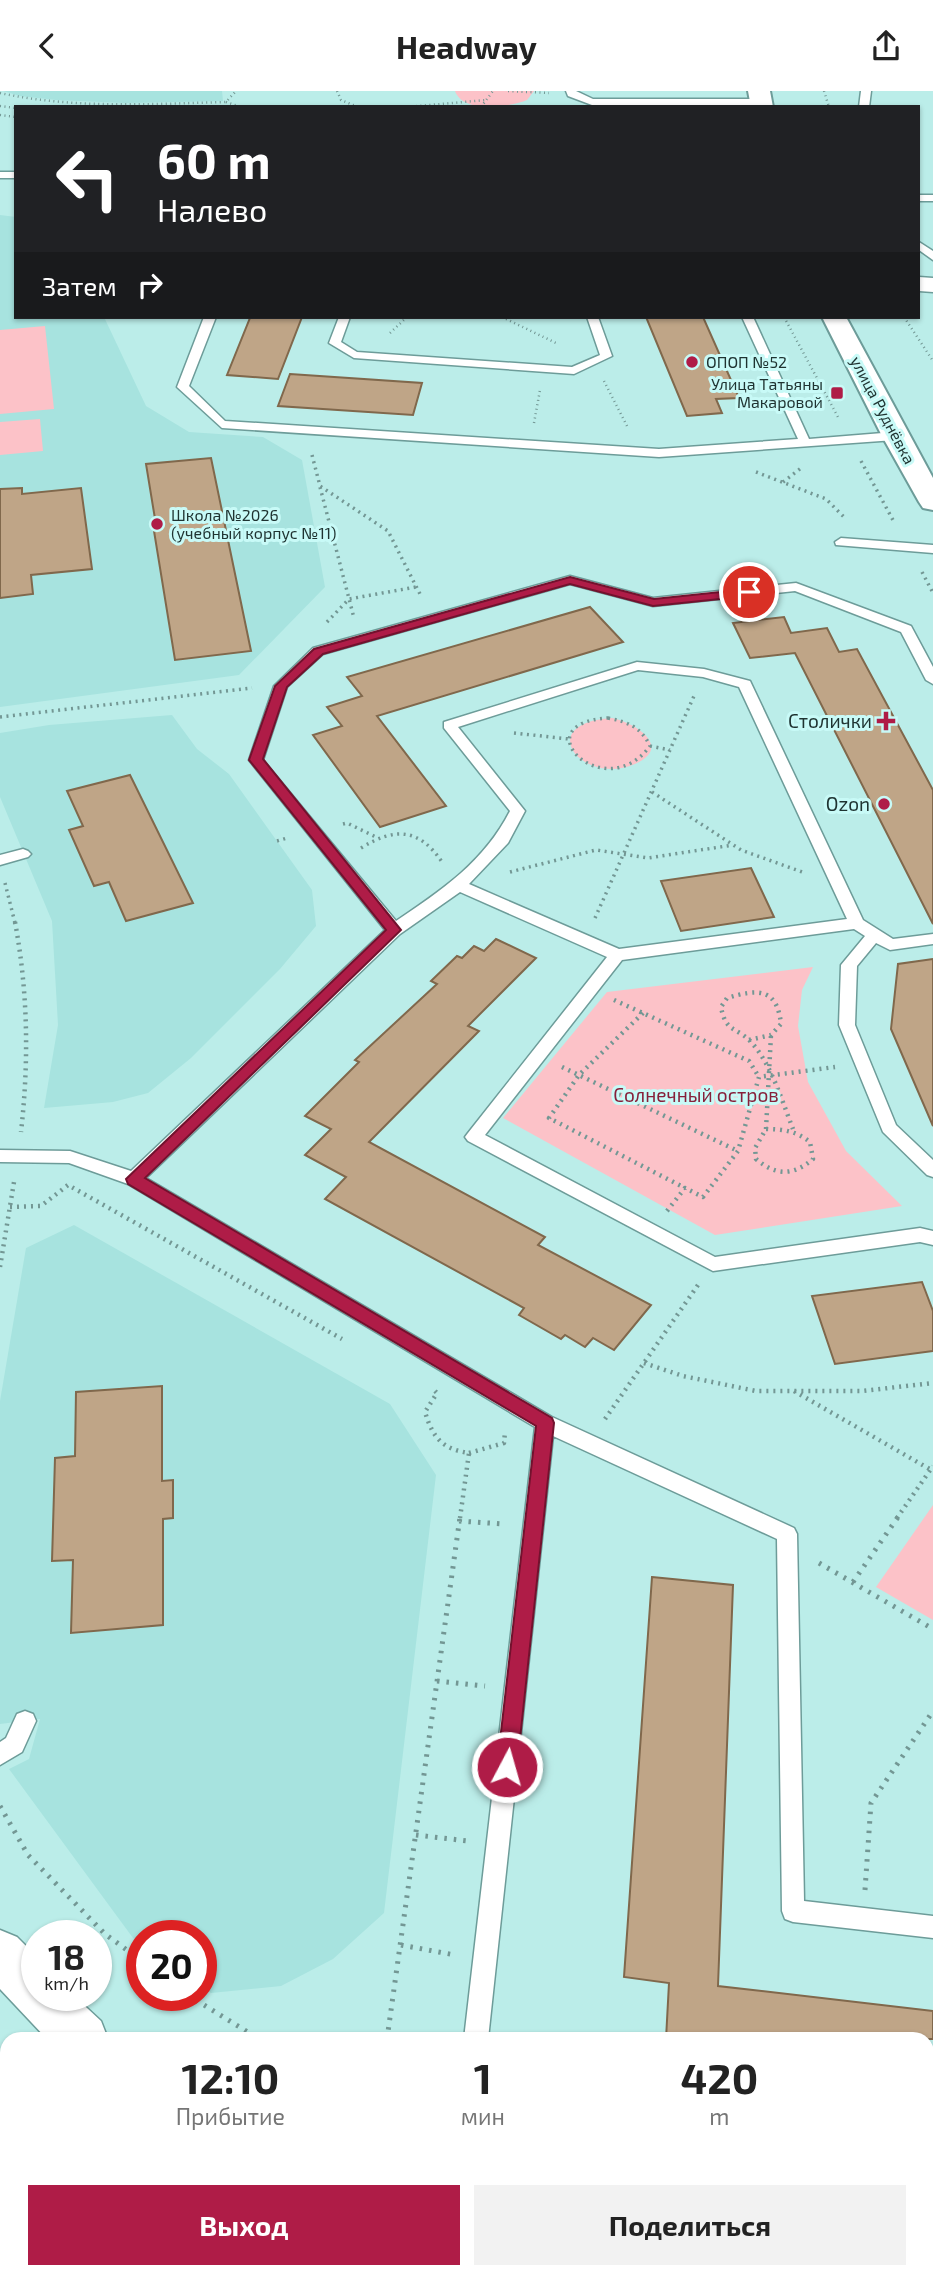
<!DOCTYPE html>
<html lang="ru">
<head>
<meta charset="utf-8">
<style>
  :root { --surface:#fff; --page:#f2f2f2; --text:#222; --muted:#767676; --accent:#af1c47 }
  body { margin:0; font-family:"Exo 2",sans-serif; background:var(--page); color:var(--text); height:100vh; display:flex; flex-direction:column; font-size:26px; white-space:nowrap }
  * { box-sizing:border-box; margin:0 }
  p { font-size:23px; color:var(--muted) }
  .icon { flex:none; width:38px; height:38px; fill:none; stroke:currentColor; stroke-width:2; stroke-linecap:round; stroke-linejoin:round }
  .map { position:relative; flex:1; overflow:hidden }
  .details { position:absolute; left:0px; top:1941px; width:934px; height:247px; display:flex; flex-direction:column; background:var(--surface); border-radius:21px 21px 0 0; box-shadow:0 2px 5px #0004 }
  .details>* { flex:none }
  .banner { position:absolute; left:14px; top:14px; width:906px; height:214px; border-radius:0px; box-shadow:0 2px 5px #0004; background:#202124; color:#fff; overflow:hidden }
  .speed { position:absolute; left:21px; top:1829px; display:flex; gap:14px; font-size:35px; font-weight:700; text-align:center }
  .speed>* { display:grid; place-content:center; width:91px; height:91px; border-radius:50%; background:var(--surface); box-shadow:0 2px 5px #0004; line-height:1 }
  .speed small { font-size:18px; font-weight:400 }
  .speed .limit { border:10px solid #d22; background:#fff; color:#111 }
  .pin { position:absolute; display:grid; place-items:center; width:60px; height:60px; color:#fff; margin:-30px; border:4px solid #fff; border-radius:50%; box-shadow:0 2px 7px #0007 }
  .me { position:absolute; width:77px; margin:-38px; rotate:6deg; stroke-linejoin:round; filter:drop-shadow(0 0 5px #0008) }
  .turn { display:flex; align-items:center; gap:24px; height:147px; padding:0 28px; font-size:32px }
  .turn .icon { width:91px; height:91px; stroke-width:2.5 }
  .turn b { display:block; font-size:49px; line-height:60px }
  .then { display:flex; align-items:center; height:66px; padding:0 28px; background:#0003; gap:14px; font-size:26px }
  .eta { display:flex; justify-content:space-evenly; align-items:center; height:119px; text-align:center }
  .eta b { font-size:42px; font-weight:700; line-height:49px }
  .cta { display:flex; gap:14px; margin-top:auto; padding:14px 28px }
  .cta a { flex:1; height:80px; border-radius:0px; background:var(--accent); color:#fff; font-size:28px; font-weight:700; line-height:80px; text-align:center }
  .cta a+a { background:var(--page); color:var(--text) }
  header { display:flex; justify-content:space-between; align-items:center; height:91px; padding:0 28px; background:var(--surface); font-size:32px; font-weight:700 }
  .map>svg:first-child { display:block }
  .built { fill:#a7e3df }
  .green { fill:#fcc2c8 }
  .building { fill:#bfa587; stroke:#80684c; stroke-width:2 }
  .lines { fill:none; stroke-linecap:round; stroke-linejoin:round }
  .lane-casing { stroke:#6d9c99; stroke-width:3 }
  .street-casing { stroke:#6d9c99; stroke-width:3 }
  .secondary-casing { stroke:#6d9c99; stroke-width:4 }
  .path-far3 { stroke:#739794; stroke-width:2.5; stroke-dasharray:1 3.5; stroke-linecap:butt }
  .path-far2 { stroke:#739794; stroke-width:3.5; stroke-dasharray:2 4.5; stroke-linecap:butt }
  .path-far1 { stroke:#739794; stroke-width:4.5; stroke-dasharray:2 5; stroke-linecap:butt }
  .path { stroke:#739794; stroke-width:5; stroke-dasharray:2.5 7; stroke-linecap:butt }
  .lane { fill:#fff; fill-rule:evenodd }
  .street { fill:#fff; fill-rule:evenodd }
  .secondary { fill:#fff; fill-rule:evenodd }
  .route { fill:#af1c47; stroke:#72122e; stroke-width:2 }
  .poi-dot { fill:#af1c47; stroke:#c8faf7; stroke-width:2.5 }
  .labels { text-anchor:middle; stroke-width:6; stroke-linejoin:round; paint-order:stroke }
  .far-poi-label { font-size:16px; fill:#1f3331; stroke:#c8faf7; text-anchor:start }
  .far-street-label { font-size:16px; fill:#1f3331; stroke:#c8faf7 }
  .poi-label { font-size:19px; fill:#1f3331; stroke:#c8faf7; text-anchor:end }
  .park-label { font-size:19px; fill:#87203a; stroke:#c8faf7 }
</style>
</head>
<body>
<header><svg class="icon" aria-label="back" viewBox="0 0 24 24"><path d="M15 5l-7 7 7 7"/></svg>Headway<svg class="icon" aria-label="share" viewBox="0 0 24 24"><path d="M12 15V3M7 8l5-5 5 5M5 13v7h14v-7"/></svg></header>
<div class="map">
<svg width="933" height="2186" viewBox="0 0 933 2186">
  <rect width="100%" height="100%" fill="#bbede9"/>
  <path class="built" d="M3,0h219l1,10 -98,2 -69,-3 -36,-4z
    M0,124l16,2v100h88l42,89 43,26 74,5 39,23 23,127 -86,88 -239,32z
    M172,624l25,34 32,25 83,116 4,36 -36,43 -89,89 -43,35 -35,9 -69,6 14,-83 -6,-104 -52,-124v-64l49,-8z
    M74,1134l316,179 46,71 -52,438 -51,46 -52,27 -70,7 -10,-7v-51h-59v9l-9,-6 -124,-169 20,-10 11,-40 -40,5v-323l26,-153z"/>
  <path class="green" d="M455,0h79l-7,9c-17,7 -64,14 -72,-9z
    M45,235l9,83 -54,5v-84z
    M40,328l3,32 -43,4v-33z
    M612,627c24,5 61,29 23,46 -53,23 -103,-41 -23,-46z
    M813,876l-11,23 -4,36 10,56 38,69 56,55 -187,29 -212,-117 104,-126z
    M933,1414v115l-57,-33z
    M0,1975l7,6v199h398l22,6h-294l-5,-5 -2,5h-126z"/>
  <path class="building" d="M256,226h46l-24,62 -51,-4 23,-57z
    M646,226h57l36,81 -23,1 6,14 -35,3z
    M290,283l132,9 -9,32 -135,-9z
    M211,367l40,193 -76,9 -21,-129h3l-11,-67z
    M22,397v6l59,-6 11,81 -61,6 2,19 -33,4v-109z
    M590,516l33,35 -246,74 69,90 -66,21 -67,-92 29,-9 -15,-19 35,-11 -15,-19z
    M784,526l7,16 36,-5 12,24 18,-3 76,141v134l-138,-271 -45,5 -17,-35z
    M130,684l63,128 -67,18 -17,-39 -15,4 -25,-56 14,-4 -16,-35z
    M751,777l23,49 -93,14 -20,-50z
    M496,848l40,19 -68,68 11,5 -110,111 176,95 -7,8 113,60 -37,45 -21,-12 -8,9 -20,-12 -4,4 -42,-24 5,-7 -199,-109 21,-22 -41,-22 26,-26 -26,-13 54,-54 -4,-2 82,-76 -6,-3 26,-25 5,2 12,-12 10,5z
    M933,868v167l-42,-97 7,-65z
    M922,1191l11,29v40l-98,13 -23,-68z
    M162,1295v95l11,-1v38l-10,1v106l-92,8 2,-73 -21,1 3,-103 20,-2 1,-64z
    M652,1486l81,8 -15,401 215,25v28h-267l3,-56 -45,-6z"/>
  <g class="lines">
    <g class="lane-casing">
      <path id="lane" d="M566,0h10l17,8h168l5,3 -5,3h-169l-24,-9z
        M861,0h10l-2,16h-10z
        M0,81h16v6h-16z
        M919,104h14v6h-14z
        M919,151l14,9v9l-14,-10z
        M204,226h12l-27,69 36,35 434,28 139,-10 -56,-122h11l56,122 86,-7 6,4 -6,4 -236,17 -437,-29 -45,-41z
        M339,226h11l-9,25 16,10 215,15 28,-12 -13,-38h11l14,39 -38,18 -220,-16 -25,-15z
        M841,447l92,7v8l-97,-8 -1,-3z
        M570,485l83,22 143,-15 115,43 22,41v17l-7,-4 -25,-48 -106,-41 -142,15 -83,-22 -247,70 -36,33 -24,73 133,161c46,-31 88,-59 114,-110l-66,-83v-6l193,-60 67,7 46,12 113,239 30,19 40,-5v10l-43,6 -14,-7 -19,23 -2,59 41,100 37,35v17l-6,-2 -44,-43 -44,-107 2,-60 24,-29 -11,-7 -232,31 -137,175 230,122 205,-29 13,3v14l-13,-3 -207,29 -245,-130 -3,-4 3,-4 139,-176 -147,-65 -60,42 -254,244 406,239 242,111 3,6 7,367 129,15v22l-140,-16 -8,-3 -3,-8 -5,-372 -224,-103 -65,603h-24l71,-612 -407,-243 -59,-21 -69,-1v-12l70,1 61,20 254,-241 -136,-170 25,-74 39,-38zM638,579l65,7 36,10 108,232 -228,30 -150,-65 39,-41 17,-32 -67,-84z
        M23,758l5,2 3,3 -3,3 -28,8v-10z
        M25,1620l8,3 3,7 -14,31 -22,13v-23l6,-4 11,-24z"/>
    </g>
    <g class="street-casing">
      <path id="street" d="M919,186l14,1v14l-14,-1z
        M0,1839l17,7 20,20v38h36l28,26 7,18h-61l-47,-50z
        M928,2126l5,1v52l-5,-1z"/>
    </g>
    <g class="secondary-casing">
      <path id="secondary" d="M748,0h22l3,16h-22z
        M822,226h24l87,161v32l-10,-2 -4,-6 -37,-66z"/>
    </g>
    <path class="path-far3" d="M337,0l4,9 17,7
      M508,0l41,2
      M824,0l5,16
      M0,2c74,16 150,11 226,9l10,-11
      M226,11l15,5
      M0,15l16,2
      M407,16l79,-7
      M481,16l12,-16
      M0,24l16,2
      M502,226l56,27
      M784,226l54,100
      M904,226l29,44
      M390,242l17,-16
      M604,290l23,45
      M534,332l6,-33"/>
    <path class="path-far2" d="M312,364l8,31 68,45 33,65
      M861,370l33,61
      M756,381l70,27 20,20
      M783,391l18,-14
      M320,396l34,131
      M922,481l11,21
      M327,531l22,-23 67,-12
      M0,626l252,-29
      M608,627c20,4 33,9 42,28 -46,62 -130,-23 -42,-28z
      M514,642l55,6
      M650,655l20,4
      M652,701l89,58 64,23
      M343,733l4,-1 29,14
      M277,750l10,-3
      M361,757c34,-21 58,-20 81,14
      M510,781l86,-22 52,8 85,-13
      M5,792l10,40
      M595,827l99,-222"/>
    <path class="path-far1" d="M15,831c13,70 14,139 6,210
      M614,909l135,61 10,16
      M643,922l-64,62 -30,43 136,70
      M749,949l22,-5 10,-11c-4,-37 -24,-35 -54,-26l-6,9c5,27 16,19 31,36 20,23 30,58 41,86
      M562,976l176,84
      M766,1038c17,0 30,2 44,13l3,17c-20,17 -37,17 -57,0l-1,-11z
      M766,1038l5,-94
      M10,1116l31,-1 27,-21 274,154
      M667,1120l18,-23 18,9 35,-46 21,-74 76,-10
      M0,1176l14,-85
      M644,1272l39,13 73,15h106l71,-8
      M435,1300l2,2 -12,19c8,26 17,37 44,41l-9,65
      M794,1300l139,80
      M605,1328l93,-134
      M469,1362l35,-10 1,-11
      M897,1427l36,-52"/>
    <path class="path" d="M459,1430l44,3
      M819,1472l114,66
      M853,1491l45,-65
      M437,1590l48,5
      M0,1715l28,49 77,79 37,27
      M416,1744l52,6
      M865,1799l6,-87 62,-92
      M401,1854l54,10
      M188,1904l71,44
      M387,1948l73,-522
      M0,2031l7,6
      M928,2076h5
      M268,2180l15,6
      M591,2180l37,6
      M174,2186l3,-6"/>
    <use href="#lane" class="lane"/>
    <use href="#street" class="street"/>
    <use href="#secondary" class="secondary"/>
  </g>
  <path class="route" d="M570,486l84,22 95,-10 6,3 -6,4 -96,10 -83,-22 -247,70 -36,33 -24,72 138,171 -256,248 407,240 2,5 -37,344 -3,7 -7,3 -7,-3 -3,-7 39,-341 -408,-242 -2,-5 260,-249 -137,-170 26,-74 39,-37z"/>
  <g class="poi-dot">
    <circle cx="692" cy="271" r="7"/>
    <rect x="830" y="295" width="14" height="14" rx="3.5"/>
    <circle cx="157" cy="433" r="7"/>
    <path d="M882.5 619.5h7v7h7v7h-7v7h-7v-7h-7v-7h7z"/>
    <circle cx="884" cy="713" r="7"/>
  </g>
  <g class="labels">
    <g class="far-poi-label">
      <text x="706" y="277">ОПОП №52</text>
      <text x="823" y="299" text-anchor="end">Улица Татьяны<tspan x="823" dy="18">Макаровой</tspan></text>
      <text x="171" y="430">Школа №2026<tspan x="171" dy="18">(учебный корпус №11)</tspan></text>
    </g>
    <g class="far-street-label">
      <text transform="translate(883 319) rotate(62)" y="6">улица Руднёвка</text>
    </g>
    <g class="poi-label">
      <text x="872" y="637">Столички</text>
      <text x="870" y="720">Ozon</text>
    </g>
    <g class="park-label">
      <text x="696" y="1011">Солнечный остров</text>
    </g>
  </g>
</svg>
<div class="speed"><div>18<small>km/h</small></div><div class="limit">20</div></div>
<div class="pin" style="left:749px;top:501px;background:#d93025"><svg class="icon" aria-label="arrive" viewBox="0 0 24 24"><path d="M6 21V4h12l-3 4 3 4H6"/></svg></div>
<svg class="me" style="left:507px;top:1676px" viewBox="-20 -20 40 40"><circle r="17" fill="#af1c47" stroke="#fff" stroke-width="3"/><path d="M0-11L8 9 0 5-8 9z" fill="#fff"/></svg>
<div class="banner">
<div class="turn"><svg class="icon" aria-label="left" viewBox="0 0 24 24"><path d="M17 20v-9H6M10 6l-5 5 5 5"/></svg><div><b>60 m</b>Налево</div></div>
<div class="then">Затем<svg class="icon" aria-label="right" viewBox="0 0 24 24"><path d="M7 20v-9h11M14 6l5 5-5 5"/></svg></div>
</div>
<section class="details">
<div class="eta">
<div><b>12:10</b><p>Прибытие</p></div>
<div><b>1</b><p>мин</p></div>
<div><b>420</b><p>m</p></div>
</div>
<div class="cta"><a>Выход</a><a>Поделиться</a></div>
</section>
</div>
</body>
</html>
